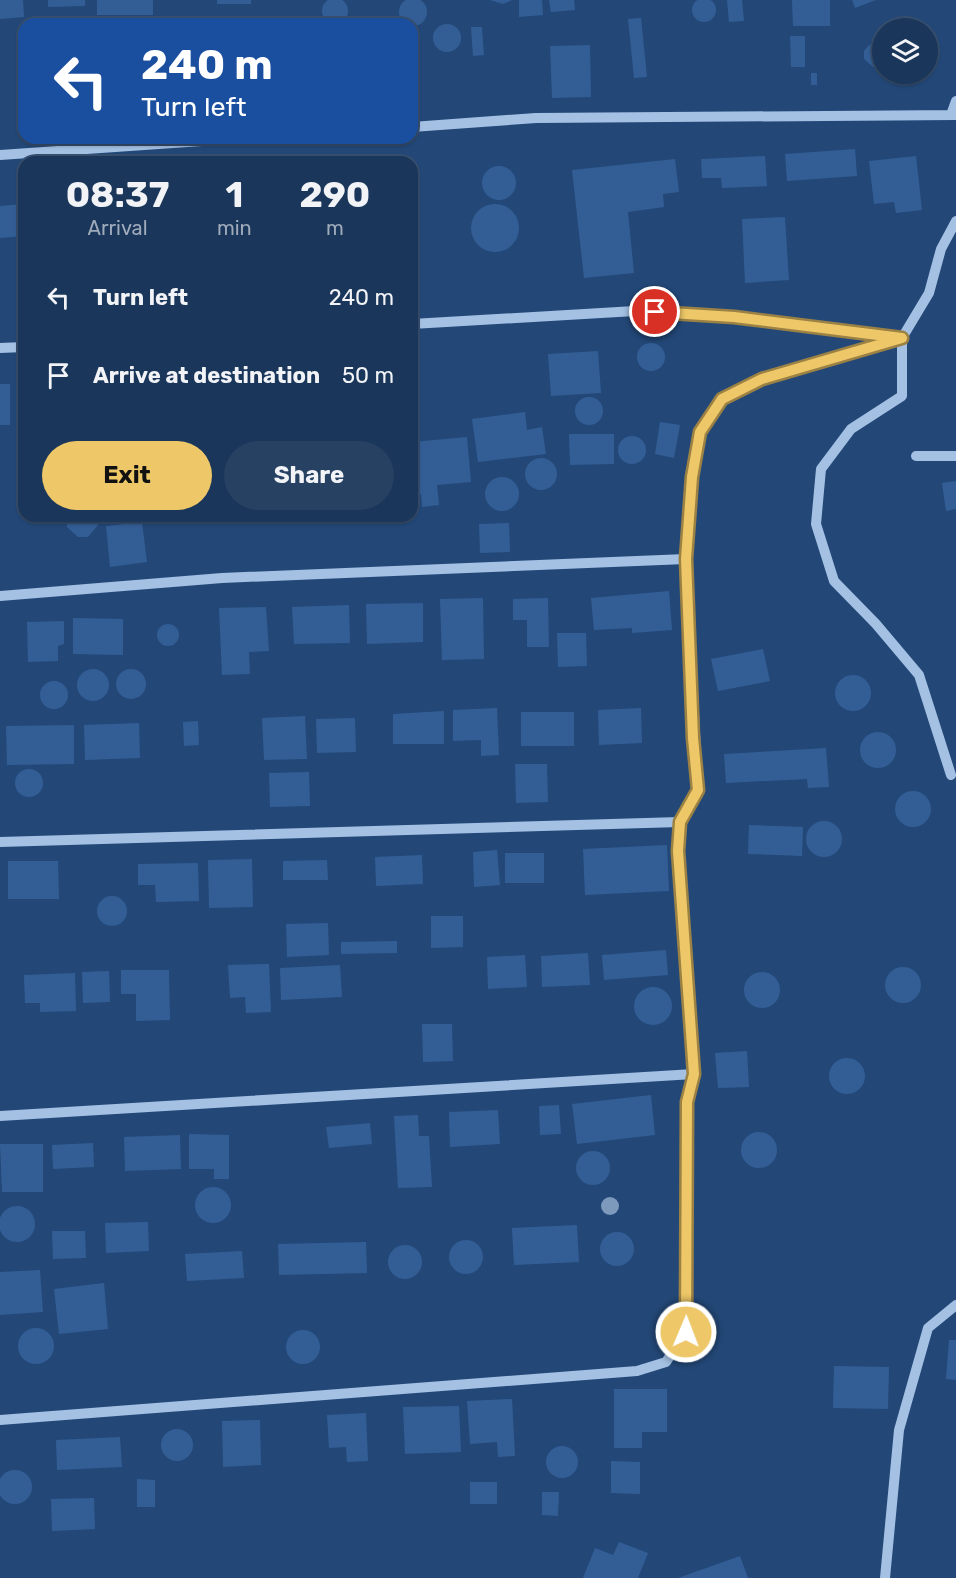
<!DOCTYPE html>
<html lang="en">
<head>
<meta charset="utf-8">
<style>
  :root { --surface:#1a365a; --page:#274163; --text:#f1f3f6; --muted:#9fabbb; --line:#385070; --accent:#eec868 }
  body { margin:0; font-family:Rubik,sans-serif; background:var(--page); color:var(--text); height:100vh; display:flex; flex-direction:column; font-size:22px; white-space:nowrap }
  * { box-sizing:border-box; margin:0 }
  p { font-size:20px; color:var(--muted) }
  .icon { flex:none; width:33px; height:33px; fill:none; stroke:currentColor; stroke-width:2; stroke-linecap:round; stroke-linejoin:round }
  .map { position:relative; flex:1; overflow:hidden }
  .details { position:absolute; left:18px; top:156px; width:400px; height:366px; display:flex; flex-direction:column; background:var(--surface); border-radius:18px; box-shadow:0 2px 4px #0004,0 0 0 2px var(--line) }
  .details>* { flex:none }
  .guide { position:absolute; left:18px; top:18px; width:400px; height:126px; border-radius:18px; box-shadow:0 2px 4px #0004,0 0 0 2px var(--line); background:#1a4fa0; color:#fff; overflow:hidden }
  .buttons { position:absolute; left:872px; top:18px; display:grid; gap:12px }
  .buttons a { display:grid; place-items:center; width:66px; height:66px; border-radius:50%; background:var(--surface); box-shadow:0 2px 4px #0004,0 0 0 2px var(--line); font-size:30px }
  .pin { position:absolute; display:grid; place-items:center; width:51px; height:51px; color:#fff; margin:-26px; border:3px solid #fff; border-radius:50%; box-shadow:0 2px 6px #0007 }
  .me { position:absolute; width:66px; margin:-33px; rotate:1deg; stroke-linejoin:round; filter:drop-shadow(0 0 4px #0008) }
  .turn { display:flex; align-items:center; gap:21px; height:126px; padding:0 24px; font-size:27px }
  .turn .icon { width:78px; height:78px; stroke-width:2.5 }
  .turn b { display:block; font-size:42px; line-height:51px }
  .eta { display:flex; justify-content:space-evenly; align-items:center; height:102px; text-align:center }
  .eta b { font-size:36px; font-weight:700; line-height:42px }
  .primary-button { display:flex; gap:12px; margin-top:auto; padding:12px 24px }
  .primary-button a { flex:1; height:69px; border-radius:36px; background:var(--accent); color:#111; font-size:24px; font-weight:700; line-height:69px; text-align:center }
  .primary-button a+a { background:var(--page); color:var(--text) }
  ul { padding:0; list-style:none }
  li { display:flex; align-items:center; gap:18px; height:78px; padding:0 24px }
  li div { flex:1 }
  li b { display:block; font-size:22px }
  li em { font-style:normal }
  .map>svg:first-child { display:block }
  .building { fill:#335e95 }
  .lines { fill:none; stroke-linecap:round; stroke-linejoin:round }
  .minor { stroke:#a4c1e4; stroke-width:10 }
  .tree { fill:#7d99bc }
  .route-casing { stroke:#9b8244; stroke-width:15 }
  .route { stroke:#eec868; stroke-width:10 }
</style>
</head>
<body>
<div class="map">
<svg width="956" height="1578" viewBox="0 0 956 1578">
  <rect width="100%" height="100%" fill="#234878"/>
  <path class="building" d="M692 10a12 12 0 1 1 24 0a12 12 0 1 1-24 0Z
    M322 11a13 13 0 1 1 26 0a13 13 0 1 1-26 0Z
    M399 12a14 14 0 1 1 28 0a14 14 0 1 1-28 0Z
    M0,0h23l1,17 -24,2z
    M48,0h37v6l-37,1z
    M97,0h56v15h-56z
    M217,0h34v4h-34z
    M490,0h22l-9,4z
    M519,0h23l1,15 -24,2z
    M549,0h25l1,10 -24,2z
    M727,0h15l2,21 -15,1z
    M792,0h38v26h-37z
    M852,0h24l-21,8z
    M193,18l9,6h-22l5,-5z
    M641,18l6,59 -13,1 -6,-59z
    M433 38a14 14 0 1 1 28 0a14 14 0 1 1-28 0Z
    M471,27h11l2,28 -11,1z
    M790,36h15v31h-14z
    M876,42l6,2v21l-9,2 -9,-8v-8l5,-6z
    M590,45l1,52 -39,1 -2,-52z
    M811,73h6v12h-6z
    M855,149l2,27 -70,5 -2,-27z
    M765,156l2,30 -45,2 -1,-10h-19l-1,-19z
    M916,156l6,54 -26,3 -2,-11 -20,2 -5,-43z
    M675,159l4,33 -16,2 1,13 -36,5 6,61 -50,5 -12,-108z
    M482 183a17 17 0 1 1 34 0a17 17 0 1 1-34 0Z
    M24,204v32l-24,2v-32z
    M471 228a24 24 0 1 1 48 0a24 24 0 1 1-48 0Z
    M785,217l4,63 -44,3 -3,-64z
    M637 357a14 14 0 1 1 28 0a14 14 0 1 1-28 0Z
    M598,351l3,42 -50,3 -3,-42z
    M0,384h10v41h-10z
    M575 411a14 14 0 1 1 28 0a14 14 0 1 1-28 0Z
    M525,412l2,18 15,-3 4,27 -68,8 -6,-43z
    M660,422l20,3 -6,33 -19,-4z
    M569,434h45v30l-44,1z
    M618 450a14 14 0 1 1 28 0a14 14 0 1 1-28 0Z
    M467,437l4,45 -34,3 2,20 -17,2 -1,-13 -9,1v-53z
    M525 474a16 16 0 1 1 32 0a16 16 0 1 1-32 0Z
    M485 494a17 17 0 1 1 34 0a17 17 0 1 1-34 0Z
    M956,481v28l-10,2 -4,-28z
    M67,516h29l2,9 -10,12h-10l-11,-10z
    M142,522l5,40 -37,5 -4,-41z
    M509,523l1,29 -30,1 -1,-29z
    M669,591l3,39 -40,3v-5l-38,2 -3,-32z
    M483,598l1,61 -42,1 -2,-61z
    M548,598l1,49h-22v-27h-14v-21z
    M423,603v39l-56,2 -1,-40z
    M349,605l1,38 -56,1 -2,-37z
    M266,607l3,44 -20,1 1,22 -28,1 -3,-67z
    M73,618l50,1v36l-50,-1z
    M64,621v23l-6,2v15l-30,1 -1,-40z
    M157 635a11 11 0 1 1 22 0a11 11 0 1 1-22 0Z
    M557,633h29l1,33 -29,1z
    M763,649l7,32 -52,10 -7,-32z
    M116 684a15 15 0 1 1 30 0a15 15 0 1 1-30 0Z
    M77 685a16 16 0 1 1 32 0a16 16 0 1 1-32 0Z
    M835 693a18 18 0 1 1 36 0a18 18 0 1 1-36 0Z
    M40 695a14 14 0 1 1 28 0a14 14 0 1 1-28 0Z
    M497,708l2,47 -18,1v-16l-28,1v-31z
    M641,708l1,35 -43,2 -1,-35z
    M444,711v33h-51v-30z
    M521,712h53v34h-53z
    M305,716l2,43 -43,1 -2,-42z
    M355,718l1,34 -39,1 -1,-34z
    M198,721l1,24 -15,1 -1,-24z
    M139,723l1,35 -55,2 -1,-35z
    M74,725v39l-67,1 -1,-39z
    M860 750a18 18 0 1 1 36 0a18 18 0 1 1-36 0Z
    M826,748l3,39 -21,1 -1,-9 -81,4 -2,-29z
    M515,764h32l1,38 -32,1z
    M15 783a14 14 0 1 1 28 0a14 14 0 1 1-28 0Z
    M309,772l1,34 -40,1 -1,-34z
    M895 809a18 18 0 1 1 36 0a18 18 0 1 1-36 0Z
    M806 839a18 18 0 1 1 36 0a18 18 0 1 1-36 0Z
    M749,825l54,2 -1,29 -54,-2z
    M667,845l2,46 -84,4 -2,-46z
    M497,850l3,35 -26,2 -1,-35z
    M505,853h39v30h-39z
    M422,855l1,29 -47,2 -1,-29z
    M252,859l1,48 -44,1 -1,-48z
    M327,860l1,20h-45v-19z
    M8,861h50l1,38h-51z
    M198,863l1,38 -43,1 -1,-17h-17v-21z
    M97 911a15 15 0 1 1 30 0a15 15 0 1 1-30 0Z
    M431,916h32v31l-32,1z
    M328,923l1,32 -42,2 -1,-33z
    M397,941v12l-56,1v-12z
    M666,950l2,25 -64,5 -2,-25z
    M588,953l2,32 -48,2 -1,-31z
    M525,955l2,32 -39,2 -1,-32z
    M269,964l2,48 -25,1 -1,-16 -15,1 -2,-33z
    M340,965l2,32 -61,3 -1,-32z
    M885 985a18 18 0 1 1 36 0a18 18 0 1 1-36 0Z
    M121,970h48l1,50 -34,1v-27h-15z
    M109,971l1,31 -27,1 -1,-31z
    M744 990a18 18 0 1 1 36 0a18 18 0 1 1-36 0Z
    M75,973l1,38 -36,1v-9h-15l-1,-28z
    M634 1006a19 19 0 1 1 38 0a19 19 0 1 1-38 0Z
    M422,1024h30l1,37 -30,1z
    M747,1051l2,36 -31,1 -3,-35z
    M829 1076a18 18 0 1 1 36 0a18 18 0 1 1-36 0Z
    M651,1095l4,40 -78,9 -5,-40z
    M559,1105l2,29 -21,1 -1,-29z
    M498,1110l2,34 -50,3 -1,-35z
    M418,1115l1,21h10l3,51 -34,1 -4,-72z
    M370,1123l2,21 -43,4 -3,-21z
    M741 1150a18 18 0 1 1 36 0a18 18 0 1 1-36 0Z
    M189,1134l40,1v44h-15v-10h-25z
    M180,1135l1,34 -56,2 -1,-34z
    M93,1143l1,24 -41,2 -1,-24z
    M0,1144h43v48h-41z
    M576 1168a17 17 0 1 1 34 0a17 17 0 1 1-34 0Z
    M195 1205a18 18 0 1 1 36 0a18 18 0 1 1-36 0Z
    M-1 1224a18 18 0 1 1 36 0a18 18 0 1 1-36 0Z
    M148,1222l1,29 -43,2 -1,-30z
    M577,1225l2,37 -65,3 -2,-37z
    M52,1231h33l1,27 -33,1z
    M600 1249a17 17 0 1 1 34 0a17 17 0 1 1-34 0Z
    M449 1257a17 17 0 1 1 34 0a17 17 0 1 1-34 0Z
    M366,1242l1,31 -88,2 -1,-31z
    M388 1262a17 17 0 1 1 34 0a17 17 0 1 1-34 0Z
    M242,1251l2,27 -57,3 -2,-27z
    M40,1270l3,42 -43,3v-43z
    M104,1283l4,46 -49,5 -5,-45z
    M18 1346a18 18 0 1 1 36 0a18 18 0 1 1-36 0Z
    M286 1347a17 17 0 1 1 34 0a17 17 0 1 1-34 0Z
    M949,1340h7v40l-10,-1z
    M834,1366l55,1 -1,42 -55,-1z
    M614,1389h53v43h-25v16h-28z
    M512,1399l3,57 -17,1 -1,-15 -27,2 -3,-43z
    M459,1406l2,46 -56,2 -2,-47z
    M366,1413l2,48 -21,1 -1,-15 -17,1 -2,-33z
    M260,1420l1,45 -38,2 -1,-46z
    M161 1445a16 16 0 1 1 32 0a16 16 0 1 1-32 0Z
    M120,1437l2,30 -65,3 -1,-30z
    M546 1462a16 16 0 1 1 32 0a16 16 0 1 1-32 0Z
    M611,1461l29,1v32l-29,-1z
    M-2 1487a17 17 0 1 1 34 0a17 17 0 1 1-34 0Z
    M137,1479l18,1v27h-18z
    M470,1482h27v22h-27z
    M542,1492h17l-1,24 -16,-1z
    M94,1498l1,31 -43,2 -1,-32z
    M619,1542l29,11 -10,25h-55l12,-30 18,7z
    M740,1556l8,22h-70z"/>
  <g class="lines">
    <path class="minor" d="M951,115l5,-14
      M412,127l124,-9 420,-3
      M0,155l245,-17
      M412,324l223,-13 99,6 162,20
      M0,348l24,-1
      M916,456h40
      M0,596l222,-18 464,-19
      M951,775l-32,-100 -43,-51 -42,-43 -18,-57 5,-55 30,-40 51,-33v-58l27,-45 12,-44 15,-28
      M0,842l680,-20
      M0,1116l694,-42
      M0,1420l637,-49 29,-9 20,-30 1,-230 7,-28 -16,-223 2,-29 18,-32 -12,-231 6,-82 8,-45 22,-33 40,-20 140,-41
      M885,1578l14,-148 29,-102 28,-23"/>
  </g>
  <circle class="tree" cx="610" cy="1206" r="9"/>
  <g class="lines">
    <g class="route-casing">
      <path id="route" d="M655,312l79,5 168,21 -140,41 -40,20 -22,33 -8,45 -6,82 7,179 5,52 -18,32 -2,29 16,223 -7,28 -1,230"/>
    </g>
    <use href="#route" class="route"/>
  </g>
</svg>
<div class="buttons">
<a><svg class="icon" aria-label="layers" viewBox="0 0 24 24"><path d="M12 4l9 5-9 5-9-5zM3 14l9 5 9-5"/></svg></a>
</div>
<div class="pin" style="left:655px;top:312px;background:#d93025"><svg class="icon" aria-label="arrive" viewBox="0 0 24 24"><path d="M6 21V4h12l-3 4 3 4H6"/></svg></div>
<svg class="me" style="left:686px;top:1332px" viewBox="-20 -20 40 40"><circle r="17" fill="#eec868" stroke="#fff" stroke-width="3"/><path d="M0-11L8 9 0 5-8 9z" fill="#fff"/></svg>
<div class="guide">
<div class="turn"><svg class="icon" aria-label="left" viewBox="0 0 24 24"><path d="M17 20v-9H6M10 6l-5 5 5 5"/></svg><div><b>240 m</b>Turn left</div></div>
</div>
<section class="details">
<div class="eta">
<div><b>08:37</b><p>Arrival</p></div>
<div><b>1</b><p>min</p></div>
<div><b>290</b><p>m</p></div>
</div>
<ul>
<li><svg class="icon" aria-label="left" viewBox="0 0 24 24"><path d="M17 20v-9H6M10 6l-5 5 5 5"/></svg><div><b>Turn left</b></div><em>240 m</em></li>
<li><svg class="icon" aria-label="arrive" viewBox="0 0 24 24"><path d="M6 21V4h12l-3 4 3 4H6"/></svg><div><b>Arrive at destination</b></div><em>50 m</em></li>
</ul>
<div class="primary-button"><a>Exit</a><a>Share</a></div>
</section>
</div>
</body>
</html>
